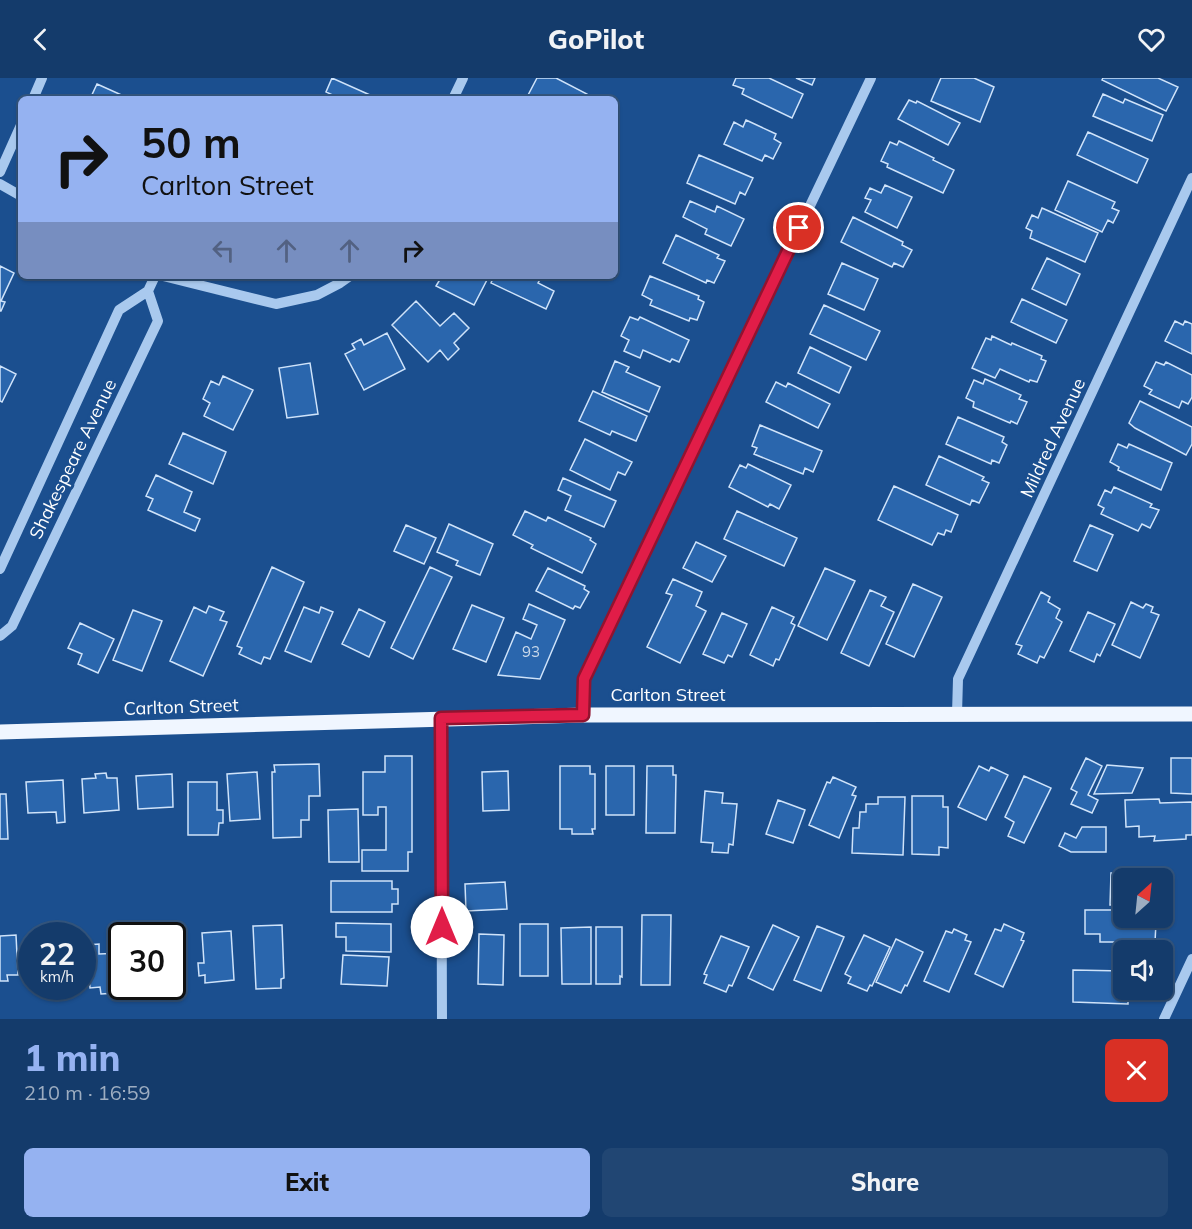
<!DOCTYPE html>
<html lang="en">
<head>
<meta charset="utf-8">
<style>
  :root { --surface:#143b6b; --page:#214673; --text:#f1f3f6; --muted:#9dadc1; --line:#33557e; --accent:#95b2f1 }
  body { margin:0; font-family:Mulish,sans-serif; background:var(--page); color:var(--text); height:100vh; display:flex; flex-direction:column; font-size:22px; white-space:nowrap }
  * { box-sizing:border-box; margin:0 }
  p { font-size:20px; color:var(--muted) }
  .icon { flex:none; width:33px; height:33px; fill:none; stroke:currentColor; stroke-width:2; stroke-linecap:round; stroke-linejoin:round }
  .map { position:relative; height:941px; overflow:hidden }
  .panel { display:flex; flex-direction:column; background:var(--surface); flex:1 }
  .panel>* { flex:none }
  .guide { position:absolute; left:18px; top:18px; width:600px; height:183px; border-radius:9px; box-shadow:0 2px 4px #0004,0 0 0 2px var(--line); background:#95b2f1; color:#111; overflow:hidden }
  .needle { width:39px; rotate:27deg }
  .buttons { position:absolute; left:1113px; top:790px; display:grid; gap:12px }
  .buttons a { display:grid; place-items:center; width:60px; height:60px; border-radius:9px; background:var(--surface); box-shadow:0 2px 4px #0004,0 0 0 2px var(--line); font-size:30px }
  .speed { position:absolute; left:18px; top:844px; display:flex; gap:12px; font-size:30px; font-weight:700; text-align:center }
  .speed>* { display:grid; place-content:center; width:78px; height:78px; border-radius:50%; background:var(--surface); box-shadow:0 2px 4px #0004,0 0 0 2px var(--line); line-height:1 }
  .speed small { font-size:15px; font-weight:400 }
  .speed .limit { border:3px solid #111; border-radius:9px; background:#fff; color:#111 }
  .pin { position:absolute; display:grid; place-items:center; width:51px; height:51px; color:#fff; margin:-26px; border:3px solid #fff; border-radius:50%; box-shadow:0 2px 6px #0007 }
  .me { position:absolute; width:66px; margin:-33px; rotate:0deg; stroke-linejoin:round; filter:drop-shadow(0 0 4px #0008) }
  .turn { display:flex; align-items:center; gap:21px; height:126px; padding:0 24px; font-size:27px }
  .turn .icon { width:78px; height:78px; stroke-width:2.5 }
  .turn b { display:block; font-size:42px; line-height:51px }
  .lanes { display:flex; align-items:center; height:57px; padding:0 24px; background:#0003; justify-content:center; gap:30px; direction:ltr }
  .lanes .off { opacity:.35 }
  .round { display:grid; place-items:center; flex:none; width:63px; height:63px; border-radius:9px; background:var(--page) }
  .overview { display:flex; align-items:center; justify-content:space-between; height:102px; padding:0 24px }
  h1 { font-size:36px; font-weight:800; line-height:45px; color:var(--accent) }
  .primary-button { display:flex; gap:12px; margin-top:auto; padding:12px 24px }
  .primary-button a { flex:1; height:69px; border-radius:9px; background:var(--accent); color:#111; font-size:24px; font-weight:800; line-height:69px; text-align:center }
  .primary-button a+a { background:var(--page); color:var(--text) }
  header { display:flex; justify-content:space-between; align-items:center; height:78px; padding:0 24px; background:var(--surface); font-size:27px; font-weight:800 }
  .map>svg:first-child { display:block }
  .building { fill:#2a66ad; stroke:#cfe3fa; stroke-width:1.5 }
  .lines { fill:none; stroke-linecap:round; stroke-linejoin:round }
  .minor { stroke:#a9c9ee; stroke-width:10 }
  .major { stroke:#f0f6ff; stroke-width:15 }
  .route-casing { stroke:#92132f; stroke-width:15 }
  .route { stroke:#e11d48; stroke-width:10 }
  .labels { text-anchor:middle; stroke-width:6; stroke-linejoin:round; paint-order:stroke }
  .number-label { font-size:15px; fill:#cad9ea }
  .street-label { font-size:18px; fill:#fff; stroke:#1b4f8f }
</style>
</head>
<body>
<header><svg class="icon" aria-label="back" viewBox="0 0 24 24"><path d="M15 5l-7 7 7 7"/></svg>GoPilot<svg class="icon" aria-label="heart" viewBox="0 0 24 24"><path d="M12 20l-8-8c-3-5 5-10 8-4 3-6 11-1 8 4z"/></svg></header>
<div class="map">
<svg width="1192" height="941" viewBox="0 0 1192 941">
  <rect width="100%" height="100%" fill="#1b4f8f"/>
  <path class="building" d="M332,0l47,21h-38l-15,-7z
    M537,0h19l31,16 -2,5h-59z
    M736,0h33l34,16 -11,24 -50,-24 2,-5 -11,-4z
    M796,0h19l-3,7z
    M941,0h33l20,9 -14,35 -49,-21z
    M1103,0h55l20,9 -12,24 -64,-31z
    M97,6l29,13v2h-36z
    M1103,16l20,9 2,-4 38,16 -11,26 -59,-25z
    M909,22l7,3 1,-2 43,22 -12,22 -50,-26z
    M746,42l30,14 -2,5 7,4 -8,16 -8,-4 -3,6 -38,-17 10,-22 9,5z
    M1088,54l60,27 -11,24 -60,-28z
    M899,63l35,17 -1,2 21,10 -11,23 -56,-26 1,-3 -7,-3 9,-19 7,3z
    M699,77l54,23 -8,17 -5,-3 -5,12 -48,-21z
    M1068,103l47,21 -3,6 7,3 -6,12 -5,-3 -6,12 -47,-22z
    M885,107l27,12 -15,31 -32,-16 6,-12 -6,-2 5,-10 11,5z
    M690,123l25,11 2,-6 27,13 -13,27 -26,-12 2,-5 -24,-12z
    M1042,130l56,25 -13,29 -55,-24 2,-7 -6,-3 6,-13 6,3z
    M853,139l50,25 -1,3 10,5 -9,17 -9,-4 -2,4 -51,-25z
    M676,157l43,20 -2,3 8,3 -11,22 -7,-3 -1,3 -43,-20z
    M1047,180l33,16 -14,31 -34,-16z
    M842,185l36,16 -14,31 -36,-16z
    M0,188l14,7 -13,28 4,1 -4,9h-1z
    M442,198h47l-15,29 -38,-19z
    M494,198h48l-4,7 16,8 -8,18 -55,-26z
    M650,198l49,20 -1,3 6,3 -7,18 -7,-2 -1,3 -39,-16 2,-5 -10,-5z
    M1022,221l45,21 -11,23 -45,-21z
    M416,223l24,25 14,-13 15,15 -15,15 5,6 -11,11 -8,-10 -12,12 -36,-37z
    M824,227l56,26 -14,29 -56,-26z
    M630,239l8,3 2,-3 49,23 -10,22 -7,-3 -2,3 -27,-12 -3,8 -16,-7 5,-11 -8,-4z
    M1175,243l8,4 2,-4 7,3v30l-27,-13z
    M387,255l18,36 -41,21 -19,-36 10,-5 -3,-5 9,-5 3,6z
    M992,258l19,9 1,-2 30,13 -1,3 5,2 -9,21 -7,-2 -1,2 -29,-13 -5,9 -23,-10 14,-30 5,2z
    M810,269l41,20 -12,26 -41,-20z
    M615,283l14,6 -3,5 34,15 -11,25 -47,-20z
    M1156,284l8,3 2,-3 26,13v22l-4,7 -6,-3 -3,7 -30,-14 3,-4 -8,-4z
    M310,285l8,51 -31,4 -8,-50z
    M0,288l16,8 -14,28 -2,-1z
    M223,298l30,14 -20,40 -29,-14 6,-13 -7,-4 8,-18 8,4z
    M985,301l36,16 -2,4 8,3 -10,22 -6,-3 -1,2 -37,-16 1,-5 -8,-4 8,-18 9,4z
    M776,304l10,5 2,-4 42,21 -12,24 -52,-26z
    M593,313l54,25 -11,25 -24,-10 -2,4 -31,-14z
    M1140,323l52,26v17l-6,11 -51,-27 -6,-5z
    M958,339l46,20 -2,5 5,3 -8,18 -7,-3 -1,4 -45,-20z
    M760,347l62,26 -9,21 -8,-4 -2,6 -49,-20 3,-6 -5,-2z
    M183,355l43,19 -13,32 -44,-20z
    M585,361l47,23 -7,13 -7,-3 -8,18 -40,-20z
    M1118,366l9,4 2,-4 43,19 -11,27 -43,-20 1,-3 -9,-5z
    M939,378l45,21 -2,3 7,3 -10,20 -7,-3 -2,5 -44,-20z
    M748,386l43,21 -12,24 -9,-5 -2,3 -39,-20 11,-22 6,3z
    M156,397l36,17 -8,20 16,7 -5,12 -47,-21 5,-11 -7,-3z
    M563,400l53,23 -12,26 -39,-17 6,-14 -13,-6z
    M894,408l64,29 -7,17 -5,-2 -2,5 -6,-2 -6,12 -54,-25z
    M1114,409l38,17 -2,3 9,3 -9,18 -8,-4 -4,7 -37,-17 3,-6 -6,-3 7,-15 6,3z
    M525,433l21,10 2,-4 43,21 -1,2 6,4 -14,29 -51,-25 2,-3 -20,-10z
    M737,433l60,27 -13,28 -60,-27z
    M449,446l44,20 -13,31 -24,-10 2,-4 -21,-9z
    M406,447l30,13 -12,26 -30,-13z
    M1090,447l23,10 -16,36 -23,-10z
    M696,464l30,14 -14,26 -29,-14z
    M272,489l32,15 -34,77 -6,-2 -3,7 -22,-10 3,-6 -5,-2z
    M430,489l22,10 -39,82 -22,-11z
    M548,490l37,18 -1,3 5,3 -9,16 -5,-2 -2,3 -37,-18z
    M825,490l30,13 -28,59 -29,-14z
    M673,501l29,13 -6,14 10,5 -26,52 -33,-16 25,-52 -6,-2z
    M913,506l29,13 -28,60 -28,-13z
    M870,512l16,7 -5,9 13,6 -25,54 -28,-13z
    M1041,514l9,5 -2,5 12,7 -4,9 6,4 -18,36 -4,-2 -3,7 -19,-9 4,-8 -6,-2z
    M1131,524l12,6 3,-4 7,3 -2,5 8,3 -19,43 -28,-13z
    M529,526l36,16 -25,59 -42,-4 18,-43 15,7 6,-14 -14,-6z
    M472,527l32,13 -18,44 -33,-13z
    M209,528l15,6 -4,8 7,2 -24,54 -33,-15 24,-54 12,6z
    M304,529l15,6 2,-6 12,5 -22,50 -26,-11z
    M772,529l22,10 -3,6 4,2 -16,35 -3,-1 -3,7 -23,-11z
    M359,531l26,13 -16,35 -27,-13z
    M133,532l29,11 -20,50 -29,-11z
    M1088,534l27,12 -15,32 -3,-2 -3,8 -24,-11z
    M722,535l25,11 -15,33 -4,-2 -4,8 -21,-9z
    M80,545l34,16 -16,34 -20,-9 4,-10 -14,-6z
    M385,678h27v96h-4v19h-46v-21h24v-43h-8v8h-15v-43h22z
    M1086,680l16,8 -14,29 10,5 -6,13 -21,-9 6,-12 -6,-3z
    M1171,680h21v36l-21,-1z
    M319,686l1,32h-11v24h-8v17l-28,1 -1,-66h3l-1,-7z
    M1107,687l36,3 -11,25 -38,1z
    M560,688h30v8h5v55h-3l1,5h-21v-5h-12z
    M606,688h28v49h-28z
    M647,688h26v9h3l-1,58h-29z
    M979,688l10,5 2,-4 17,8 -22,45 -28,-13z
    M508,693l1,39 -26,1 -1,-39z
    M257,694l3,47 -30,2 -3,-47z
    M106,695l1,5h10l2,32 -35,3 -2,-34 14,-1 -1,-4z
    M172,696l1,33 -35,2 -2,-33z
    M1024,698l27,12 -27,55 -16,-7 6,-14 -9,-5z
    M833,699l23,10 -4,8 4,1 -17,42 -30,-13 18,-43 3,1z
    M63,702l2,42 -8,1 -1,-11 -28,1 -2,-31z
    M188,704h29v28h6v13h-4l-1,12h-30z
    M705,713l18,2 -1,10 15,1 -4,41 -4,-1 -1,9 -16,-1 1,-9 -12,-1z
    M0,716h6l2,45h-8z
    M912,718h31v11h5v41l-9,-1v8l-27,-1z
    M878,719h27l-2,58 -51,-2 1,-25h6l1,-16h6v-8h12z
    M1159,721l1,4 32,-1v33h-6v4l-32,2 1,-5 -16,1v-11l-13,1 -1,-27z
    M778,722l27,10 -12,33 -27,-9z
    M358,731l1,53h-30l-1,-52z
    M1082,749h24v25h-35l-12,-6 6,-13 11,5z
    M1111,795h49v5h7v24l-5,1v-24h-38v26h-14z
    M331,803h61v8h6v15h-6v8h-61z
    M505,804l2,27 -41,2 -1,-27z
    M1085,832h39v8h21v5h11l-1,19h-55v-8h-15z
    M642,837h29l-1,70h-29z
    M336,845l55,1v28l-45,-1v-14h-10z
    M520,846h28v52h-28z
    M1004,846l20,9 -3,7 3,1 -21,46 -28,-13 20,-45 6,2z
    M282,847l2,53 -3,1v9l-25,1 -3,-63z
    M773,847l26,12 -26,53 -25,-12z
    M817,848l27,11 -23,54 -27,-11z
    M591,849v57h-29l-1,-56z
    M596,849h26v50l-2,-1v8h-24z
    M160,850l1,8h-21v-7z
    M954,851l13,6 -2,5 6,2 -22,50 -25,-11 22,-50 6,2z
    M231,853l3,49 -29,3v-8l-6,1 -1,-13h6l-2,-30z
    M479,856l25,1 -1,50 -25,-1z
    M16,857l2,40h-11l1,6h-8v-45z
    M864,857l26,12 -18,39 -2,-1 -3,6 -19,-8 3,-6 -6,-3z
    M721,858l28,11 -17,39 -3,-1 -3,7 -22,-9 3,-8 -3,-1z
    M896,861l27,13 -16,34 -2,-1 -4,8 -25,-11z
    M99,866v10l23,-1v33l-5,1v6l-16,1 -1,-7 -10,1 -3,-43z
    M179,872l2,35 -9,1v-35z
    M343,877l46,2 -2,29 -46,-2z
    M1073,892l51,1v19h4v14l-55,-2z
    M35,909h39v1l-39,3z"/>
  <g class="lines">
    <path class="minor" d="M33,21l9,-21
      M453,21l10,-21
      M0,94l21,-47
      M0,106l21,12
      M163,198l113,28 41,-9 23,-12 10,-7
      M0,491l119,-259 29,-19 7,-15
      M0,558l12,-10 146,-305 -10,-30
      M957,636l1,-35 234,-501
      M583,637l1,-36 287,-601
      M441,641l1,300
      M1164,941l28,-60"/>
    <path class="major" d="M0,654l583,-17 609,-1"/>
  </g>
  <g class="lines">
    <g class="route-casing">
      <path id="route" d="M442,849l-1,-209 142,-3 1,-36 215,-451"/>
    </g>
    <use href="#route" class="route"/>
  </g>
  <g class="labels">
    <g class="number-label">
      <text x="531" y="579">93</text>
    </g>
    <g class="street-label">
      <text transform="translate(1053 360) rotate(-65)" y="6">Mildred Avenue</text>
      <text transform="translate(73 381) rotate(-64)" y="6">Shakespeare Avenue</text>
      <text x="668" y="623">Carlton Street</text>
      <text transform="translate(181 629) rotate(-2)" y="6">Carlton Street</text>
    </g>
  </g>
</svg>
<div class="buttons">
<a><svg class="needle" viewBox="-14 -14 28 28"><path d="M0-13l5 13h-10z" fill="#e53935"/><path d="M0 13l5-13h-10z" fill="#9dadc1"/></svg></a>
<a><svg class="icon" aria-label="sound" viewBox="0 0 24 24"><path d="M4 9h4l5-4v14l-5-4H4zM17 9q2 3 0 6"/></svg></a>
</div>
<div class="speed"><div>22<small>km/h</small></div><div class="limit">30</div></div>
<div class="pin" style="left:799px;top:150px;background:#d93025"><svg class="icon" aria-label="arrive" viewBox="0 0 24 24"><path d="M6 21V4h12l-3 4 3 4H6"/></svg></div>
<svg class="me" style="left:442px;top:849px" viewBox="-20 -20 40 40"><circle r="19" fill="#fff"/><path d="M0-13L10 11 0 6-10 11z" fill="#e11d48"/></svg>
<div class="guide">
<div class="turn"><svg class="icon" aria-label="right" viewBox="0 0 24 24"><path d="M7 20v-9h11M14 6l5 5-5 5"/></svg><div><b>50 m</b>Carlton Street</div></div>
<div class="lanes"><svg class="icon off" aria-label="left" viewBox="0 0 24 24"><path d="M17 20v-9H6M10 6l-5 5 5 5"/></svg><svg class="icon off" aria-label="ahead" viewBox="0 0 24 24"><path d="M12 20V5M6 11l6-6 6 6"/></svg><svg class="icon off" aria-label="ahead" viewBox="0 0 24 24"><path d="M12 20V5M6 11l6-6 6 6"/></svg><svg class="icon" aria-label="right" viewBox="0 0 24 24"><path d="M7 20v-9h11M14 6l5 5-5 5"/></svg></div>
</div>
</div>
<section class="panel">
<div class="overview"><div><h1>1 min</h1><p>210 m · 16:59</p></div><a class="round" style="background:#d93025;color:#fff"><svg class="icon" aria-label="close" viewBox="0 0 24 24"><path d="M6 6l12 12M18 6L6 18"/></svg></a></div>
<div class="primary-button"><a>Exit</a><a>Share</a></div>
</section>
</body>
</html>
